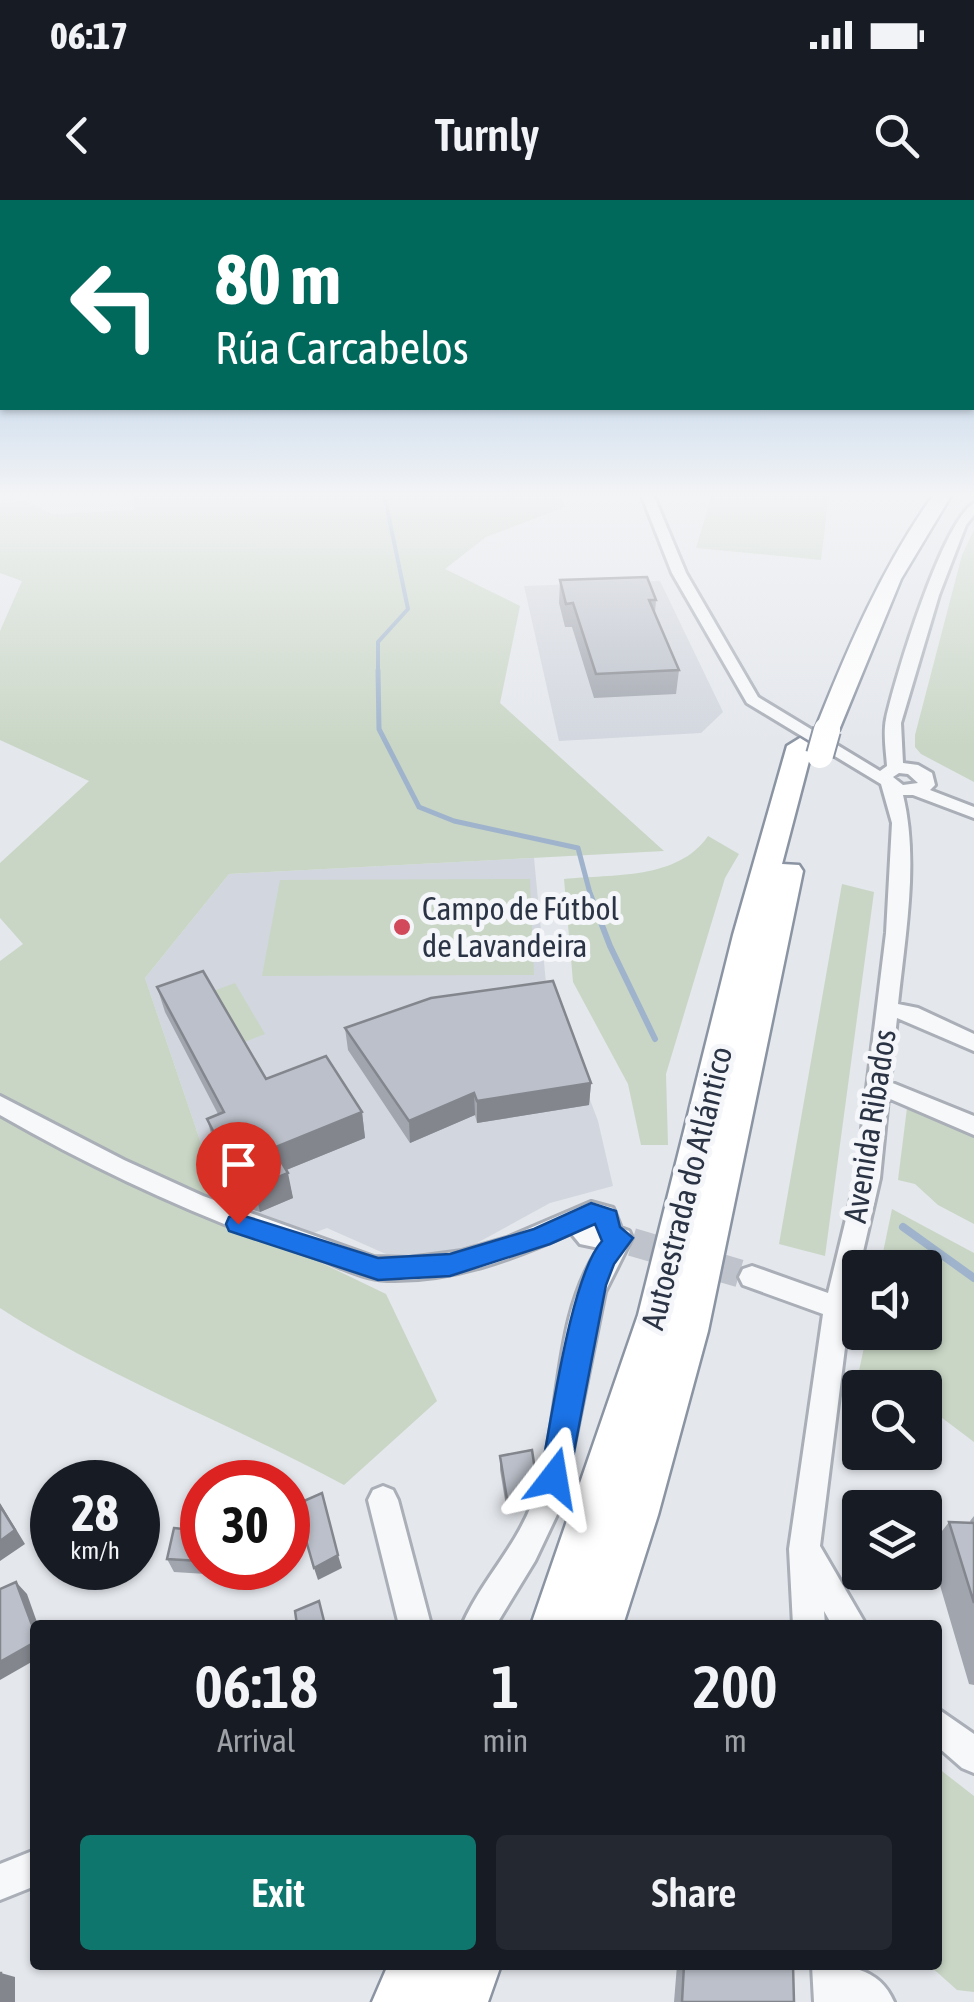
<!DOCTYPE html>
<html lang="en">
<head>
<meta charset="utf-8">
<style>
  :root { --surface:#171b24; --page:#242831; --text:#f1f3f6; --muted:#9ea1a6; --accent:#0f766e }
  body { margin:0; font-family:"Asap Condensed",sans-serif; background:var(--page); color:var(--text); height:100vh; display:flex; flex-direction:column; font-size:38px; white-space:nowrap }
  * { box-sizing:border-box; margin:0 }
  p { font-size:32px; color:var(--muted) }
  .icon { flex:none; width:55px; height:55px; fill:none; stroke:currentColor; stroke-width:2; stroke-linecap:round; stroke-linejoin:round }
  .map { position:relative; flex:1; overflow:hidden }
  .panel { position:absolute; left:30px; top:1420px; width:912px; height:350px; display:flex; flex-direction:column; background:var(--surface); border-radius:10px; box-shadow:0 2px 8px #0004 }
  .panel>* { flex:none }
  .banner { position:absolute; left:0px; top:0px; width:975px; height:210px; box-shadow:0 2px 8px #0004; background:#00695c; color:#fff; overflow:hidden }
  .tools { position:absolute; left:842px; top:1050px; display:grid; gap:20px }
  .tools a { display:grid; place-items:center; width:100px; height:100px; border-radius:10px; background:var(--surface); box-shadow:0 2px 8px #0004; font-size:50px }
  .speed { position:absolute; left:30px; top:1260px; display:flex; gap:20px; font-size:50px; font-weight:700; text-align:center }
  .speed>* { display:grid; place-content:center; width:130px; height:130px; border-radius:50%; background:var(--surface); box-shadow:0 2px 8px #0004; line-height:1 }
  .speed small { font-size:25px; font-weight:400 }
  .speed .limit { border:15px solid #d22; background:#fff; color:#111 }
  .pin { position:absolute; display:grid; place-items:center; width:85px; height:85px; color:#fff; margin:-102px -42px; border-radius:50% 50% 50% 0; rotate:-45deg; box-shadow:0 0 10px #0007 }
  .pin .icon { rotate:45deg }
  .me { position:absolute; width:110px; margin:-55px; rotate:14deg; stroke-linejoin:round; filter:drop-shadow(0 0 8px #0008) }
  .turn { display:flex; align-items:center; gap:35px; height:210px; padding:0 50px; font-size:45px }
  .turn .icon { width:130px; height:130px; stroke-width:2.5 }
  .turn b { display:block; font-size:70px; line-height:85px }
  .eta { display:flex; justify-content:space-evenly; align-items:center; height:170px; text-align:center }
  .eta b { font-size:60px; font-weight:600; line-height:70px }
  .action { display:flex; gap:20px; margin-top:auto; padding:20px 50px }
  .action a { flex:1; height:115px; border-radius:10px; background:var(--accent); color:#fff; font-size:40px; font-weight:600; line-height:115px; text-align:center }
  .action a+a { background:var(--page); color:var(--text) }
  .status { display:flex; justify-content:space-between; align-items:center; height:70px; padding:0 50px; background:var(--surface); direction:ltr }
  .status svg { height:28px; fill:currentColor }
  header { display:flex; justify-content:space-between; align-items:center; height:130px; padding:0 50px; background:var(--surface); font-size:45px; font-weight:600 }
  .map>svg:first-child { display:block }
  .built { fill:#d2d6de }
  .green { fill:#c9d6c5 }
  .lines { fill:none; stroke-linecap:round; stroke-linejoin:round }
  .stream-far3 { stroke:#9fb4cc; stroke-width:4 }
  .stream-far2 { stroke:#9fb4cc; stroke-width:5 }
  .stream-far1 { stroke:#9fb4cc; stroke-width:6 }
  .stream { stroke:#9fb4cc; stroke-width:8 }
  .minor-tunnel { stroke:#bfc3cb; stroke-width:28; stroke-dasharray:28 14; stroke-linecap:butt }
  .minor-casing { stroke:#a9aeb7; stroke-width:6 }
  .highway-casing { stroke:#8b94a3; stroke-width:5 }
  .minor { fill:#f7f8fa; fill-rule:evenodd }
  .highway { fill:#fff; fill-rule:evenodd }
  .highway-bridge-casing { stroke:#8b94a3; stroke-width:30; stroke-linecap:butt }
  .highway-bridge { stroke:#fff; stroke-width:26 }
  .wall { fill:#a1a5ae }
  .shaded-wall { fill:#83868d }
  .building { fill:#bbc0ca; stroke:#83868d; stroke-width:2.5 }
  .route { fill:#1a73e8; stroke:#114b97; stroke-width:2.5 }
  .poi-dot { fill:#d1495b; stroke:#f4f6f9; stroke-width:4 }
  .labels { text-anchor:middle; stroke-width:10; stroke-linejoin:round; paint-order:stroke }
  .poi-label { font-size:32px; fill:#2b3445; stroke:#f4f6f9; text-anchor:start }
  .street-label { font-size:32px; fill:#2b3445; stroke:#f4f6f9 }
</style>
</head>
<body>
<div class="status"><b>06:17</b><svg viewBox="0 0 49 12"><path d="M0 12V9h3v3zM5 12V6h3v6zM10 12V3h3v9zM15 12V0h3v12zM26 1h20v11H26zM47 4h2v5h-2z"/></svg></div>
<header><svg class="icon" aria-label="back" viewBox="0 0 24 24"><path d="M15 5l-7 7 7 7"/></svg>Turnly<svg class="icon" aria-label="search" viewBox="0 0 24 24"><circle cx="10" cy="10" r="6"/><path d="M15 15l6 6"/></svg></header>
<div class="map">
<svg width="974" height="1802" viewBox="0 0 974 1802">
  <rect width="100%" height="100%" fill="#e4e7ec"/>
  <path class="built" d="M660,381l63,131 -22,21 -142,8 -35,-155z
    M534,658l12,125 52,138 15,65 -63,17 -95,52 -51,7 -77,-34 -19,7 -82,-18 -81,-239 84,-104z"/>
  <path class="green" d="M134,294h425l6,13 -79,30 -41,32 75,37 -20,97 164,148 -435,23 -84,104 81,239 160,77 51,107 -93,84c-114,-62 -236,-107 -344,-177v-347l23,-17 -23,-26v-55l89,-82 -89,-41v-109l22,-50 -22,-8v-70l24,-2 28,13 82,-4z
    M712,294h117l-8,66 -125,-12z
    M974,330v252l-53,-28 -6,-7v-12l47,-180z
    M708,636l31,18 -14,24 -59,196 2,71h-27l-13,-61 -55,-102 -9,-103c49,-5 114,1 144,-43z
    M530,679l4,96 -272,1 18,-96z
    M842,684l32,8 -49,364 -46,-12z
    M235,783l30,51 -28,11 -29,-52z
    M908,900l66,32v92l-36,-19 -23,-21 -17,-4z
    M892,1009l82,44v189l-49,-37v-17l-32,-1 -34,-16 8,-38 58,-1v-64l-45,-1z
    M938,1568l36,28v196l-17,-2 -28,-25h9z"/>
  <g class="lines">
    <path class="stream-far3" d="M378,472v-30l30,-33 -24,-115"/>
    <path class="stream-far2" d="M378,470l1,59 40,78 35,14 124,27 13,49"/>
    <path class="stream-far1" d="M590,694l20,52 45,93"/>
    <path class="stream" d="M903,1027l71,51"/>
    <path class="minor-tunnel" d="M632,1042l120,35"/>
    <g class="minor-casing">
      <path id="minor" d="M641,294h12l33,79 72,124 122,74 7,-5c-1,-15 -4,-32 -1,-47 9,-41 56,-197 88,-216v12l-8,10 -27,70 -38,128 2,40 15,2 14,8 3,12 -5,5 44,17v11l-61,-23h-10c16,66 2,142 -5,209l20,4 56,26v17l-77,-33 -7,64 84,34v19l-86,-37 -8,80 -30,130 -30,238 46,79h-34l-8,-14 1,14h-32l-4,-76 34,-235 -80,-29 -4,-8 4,-8 9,-3 76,27 28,-115 30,-245 6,-110 -11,-39 -134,-81 -75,-130zM899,573l9,1 10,9 -15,2 -10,-8z
        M0,896l124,64 79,36 171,61 35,1 53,-7 45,-13 84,-36 22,6 8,20 8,3 3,7 -27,54 -43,212 -27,57 -39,64h-34c18,-42 52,-76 69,-119 33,-81 18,-183 68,-258l-19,-4 -9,-11c-58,26 -119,49 -184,47 -26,-1 -49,-15 -73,-23 -110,-37 -213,-84 -314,-142z
        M383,1286l10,4 5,10 33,125h-32l-31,-125 5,-10z
        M938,1509l36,25v39l-12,-5 -24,-21z
        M35,1650v36l-35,14v-36z
        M812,1765c33,0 67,1 82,37h-80z"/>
    </g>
    <g class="highway-casing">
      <path id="highway" d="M934,294h18l-51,85 -62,151 -12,7 -9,-2 -3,-5c33,-83 67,-163 119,-236z
        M800,538l13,8 -31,118 17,1 4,6 -95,460 -50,184 -35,110h-92l107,-310 95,-380 54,-189z
        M388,1765h113l-13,37h-116z"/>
    </g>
    <use href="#minor" class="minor"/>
    <use href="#highway" class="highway"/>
    <g class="highway-bridge-casing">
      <path id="highway-bridge" d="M820,555l7,-25"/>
    </g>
    <use href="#highway-bridge" class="highway-bridge"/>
  </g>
  <path class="wall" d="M560,380l96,20 -1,13 24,57 -3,24 -82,4 -22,-71h-7l-6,-24z
    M157,787l109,92 96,33 3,26 -79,32 7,28 -33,14 -13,-4 -33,-64 -7,-25 11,-5 -53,-102z
    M345,828l246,55 -2,22 -112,18 -2,-8 -65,28 -62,-93z
    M500,1256l35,14 -1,14 -6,21 -21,7 -7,-42z
    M974,1316v169l-5,-1 -40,-136 20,-26 22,1 -1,-2z
    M202,1331v37h5l-1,6 -32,-2 -7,-13z
    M677,1765h116l1,37h-120z"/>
  <path class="shaded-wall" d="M591,883l-2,22 -112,18v-22z
    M474,893l1,22 -65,28 -1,-22z
    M362,912l3,26 -86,35 -6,-25z
    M288,973l5,25 -33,14 -6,-25z
    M535,1270l-1,14 -6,21 -21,7v-13z
    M0,1303l25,41 -25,17z
    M303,1330l4,14 -9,3 -4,-13z
    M338,1355l4,13 -24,12 -4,-12z
    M16,1382l11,12 11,31h-3v8z
    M35,1442v18l-35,20v-18z
    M1,1773l14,4v25h-14z"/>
  <path class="building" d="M647,377l9,23h-7l30,70 -83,4 -23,-71 -7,1 -6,-24z
    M203,771l63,108 60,-23 36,56 -89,36 15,25 -34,14 -14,-4 -33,-64 17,-7 -67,-125z
    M553,781l38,102 -114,18 -3,-8 -65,28 -64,-93 86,-30z
    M532,1250l3,20 -7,21 -21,8 -7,-43z
    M322,1293l16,62 -24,13 -11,-38 -9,4 -6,-26z
    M0,1306l15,24 -15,11z
    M949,1322l25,1v80z
    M174,1328l28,3v14l-2,16 -33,-2z
    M16,1382l19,51v9l-35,20v-73z
    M319,1401l6,24h-28l-2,-14z
    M684,1765h109l1,37h-112z
    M0,1773h1v29h-1z"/>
  <linearGradient id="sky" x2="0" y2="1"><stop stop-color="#8bb4dd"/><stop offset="0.54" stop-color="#f3f4f6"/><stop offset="1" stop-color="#f3f4f6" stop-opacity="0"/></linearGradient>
  <rect width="974" height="546" fill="url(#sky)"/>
  <path class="route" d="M591,1003l25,8 4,16 13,11 -19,26 -8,21 -37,193 -4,10 -11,4 -10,-4 -4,-10c11,-53 30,-201 62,-237l-7,-17 -45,20 -100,32 -72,4 -149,-49 -3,-7 3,-7 9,-3 140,44 72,-4 84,-25z"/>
  <circle class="poi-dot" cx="402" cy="727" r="10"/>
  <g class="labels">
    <g class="poi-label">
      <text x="422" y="720">Campo de Fútbol<tspan x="422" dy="37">de Lavandeira</tspan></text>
    </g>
    <g class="street-label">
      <text transform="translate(870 926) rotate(-81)" y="11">Avenida Ribados</text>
      <text transform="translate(687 988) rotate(-76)" y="11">Autoestrada do Atlántico</text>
    </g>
  </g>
</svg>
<div class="tools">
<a><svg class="icon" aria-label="sound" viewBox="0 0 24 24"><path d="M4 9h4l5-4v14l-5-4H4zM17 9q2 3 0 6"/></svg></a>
<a><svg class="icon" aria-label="search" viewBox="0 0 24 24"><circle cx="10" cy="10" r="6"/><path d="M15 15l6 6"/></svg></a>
<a><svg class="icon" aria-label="layers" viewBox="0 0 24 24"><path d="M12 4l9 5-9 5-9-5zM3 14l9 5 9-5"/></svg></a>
</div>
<div class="speed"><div>28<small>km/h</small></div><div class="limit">30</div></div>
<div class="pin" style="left:238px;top:1024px;background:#d93025"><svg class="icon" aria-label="arrive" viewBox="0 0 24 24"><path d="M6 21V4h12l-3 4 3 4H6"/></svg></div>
<svg class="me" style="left:554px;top:1278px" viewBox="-20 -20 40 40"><path d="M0-17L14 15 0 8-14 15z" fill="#1a73e8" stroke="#fff" stroke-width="4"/></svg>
<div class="banner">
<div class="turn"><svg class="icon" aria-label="left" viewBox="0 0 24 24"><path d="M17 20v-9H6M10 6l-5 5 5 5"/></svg><div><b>80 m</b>Rúa Carcabelos</div></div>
</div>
<section class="panel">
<div class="eta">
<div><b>06:18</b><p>Arrival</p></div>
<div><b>1</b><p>min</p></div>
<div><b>200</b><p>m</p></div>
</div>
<div class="action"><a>Exit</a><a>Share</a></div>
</section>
</div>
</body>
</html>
